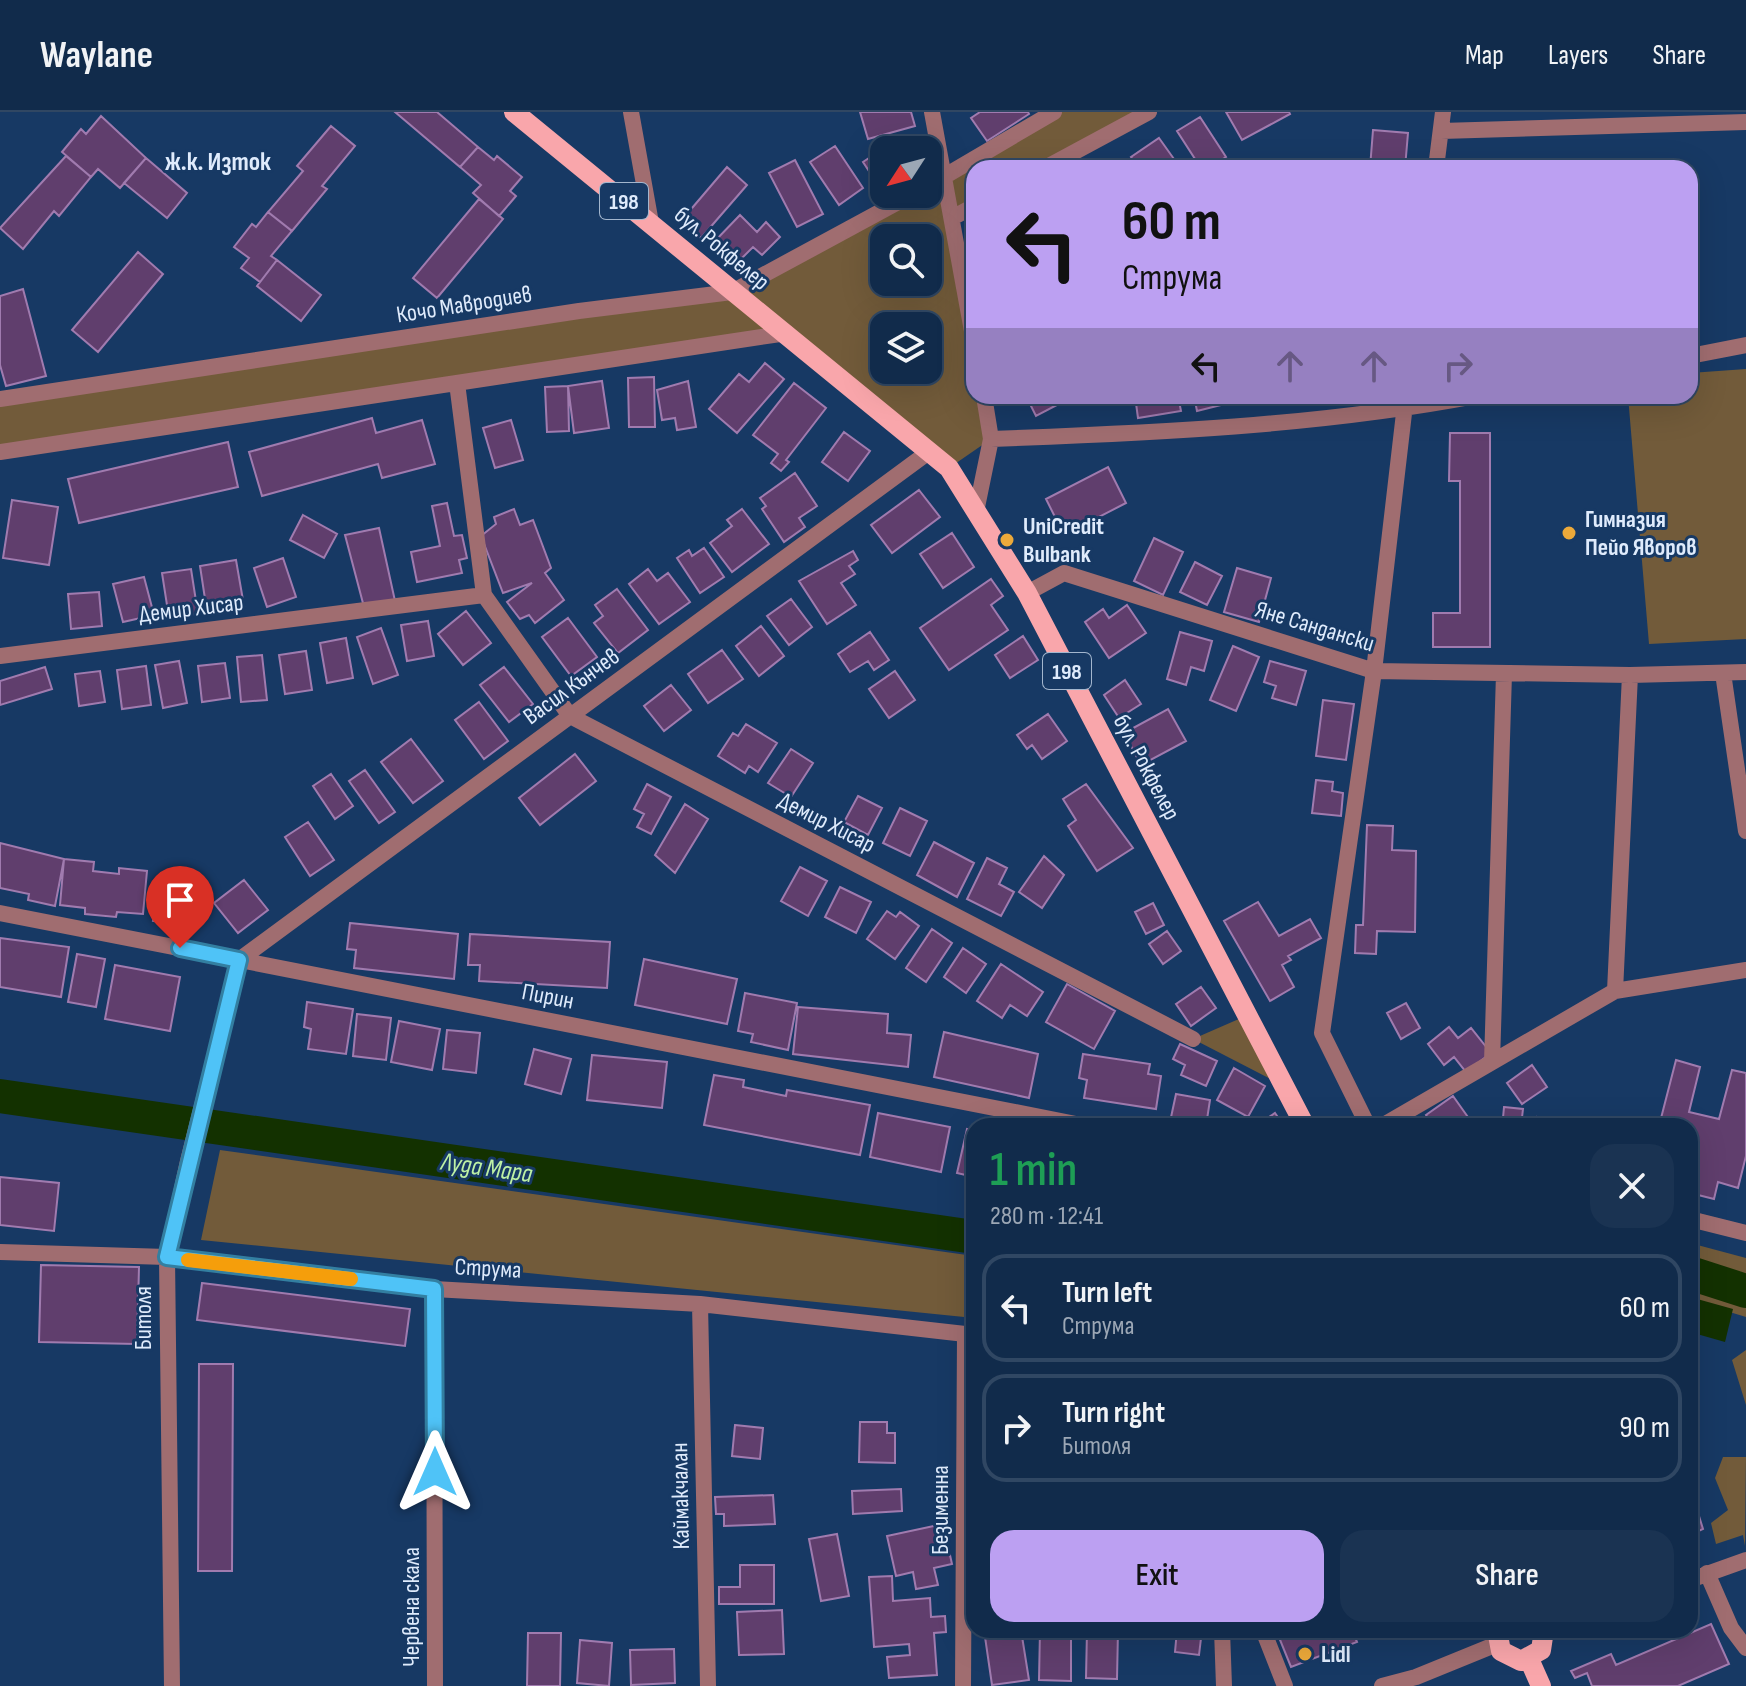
<!DOCTYPE html>
<html lang="en">
<head>
<meta charset="utf-8">
<style>
  :root { --surface:#112b4b; --page:#1a3352; --text:#f1f3f6; --muted:#9ca7b5; --line:#304763; --accent:#bca0f2 }
  body { margin:0; font-family:"Sofia Sans Condensed",sans-serif; background:var(--page); color:var(--text); height:100vh; display:flex; flex-direction:column; font-size:30px; white-space:nowrap }
  * { box-sizing:border-box; margin:0 }
  p { font-size:26px; color:var(--muted) }
  .icon { flex:none; width:44px; height:44px; fill:none; stroke:currentColor; stroke-width:2; stroke-linecap:round; stroke-linejoin:round }
  .map { position:relative; flex:1; overflow:hidden }
  .drawer { position:absolute; left:966px; top:1006px; width:732px; height:520px; display:flex; flex-direction:column; background:var(--surface); border-radius:24px; box-shadow:0 8px 32px #0002,0 0 0 2px var(--line) }
  .drawer>* { flex:none }
  .banner { position:absolute; left:966px; top:48px; width:732px; height:244px; border-radius:24px; box-shadow:0 8px 32px #0002,0 0 0 2px var(--line); background:#bca0f2; color:#111; overflow:hidden }
  .needle { width:52px; rotate:234deg }
  .tools { position:absolute; left:870px; top:24px; display:grid; gap:16px }
  .tools a { display:grid; place-items:center; width:72px; height:72px; border-radius:16px; background:var(--surface); box-shadow:0 8px 32px #0002,0 0 0 2px var(--line); font-size:40px }
  .pin { position:absolute; display:grid; place-items:center; width:68px; height:68px; color:#fff; margin:-82px -34px; border-radius:50% 50% 50% 0; rotate:-45deg; box-shadow:0 0 8px #0007 }
  .pin .icon { rotate:45deg }
  .me { position:absolute; width:88px; margin:-44px; rotate:0deg; stroke-linejoin:round; filter:drop-shadow(0 0 6px #0008) }
  .turn { display:flex; align-items:center; gap:28px; height:168px; padding:0 24px; font-size:36px }
  .turn .icon { width:104px; height:104px; stroke-width:2.5 }
  .turn b { display:block; font-size:56px; line-height:68px }
  .lanes { display:flex; align-items:center; height:76px; padding:0 24px; background:#0003; justify-content:center; gap:40px; direction:ltr }
  .lanes .off { opacity:.35 }
  .round { display:grid; place-items:center; flex:none; width:84px; height:84px; border-radius:24px; background:var(--page) }
  .overview { display:flex; align-items:center; justify-content:space-between; height:136px; padding:0 24px }
  h1 { font-size:48px; font-weight:600; line-height:60px; color:#1e9e55 }
  .button { display:flex; gap:16px; margin-top:auto; padding:16px 24px }
  .button a { flex:1; height:92px; border-radius:24px; background:var(--accent); color:#111; font-size:32px; font-weight:600; line-height:92px; text-align:center }
  .button a+a { background:var(--page); color:var(--text) }
  ul { padding:0; list-style:none }
  li { display:flex; align-items:center; gap:24px; height:108px; margin:0 16px 12px; padding:0 8px; border:4px solid var(--line); border-radius:24px }
  li div { flex:1 }
  li b { display:block; font-size:30px }
  li em { font-style:normal }
  header { display:flex; align-items:center; gap:48px; box-sizing:border-box; height:112px; padding:0 40px; background:var(--surface); border-bottom:2px solid var(--line) }
  header strong { font-size:38px }
  nav { display:flex; gap:44px; margin-inline-start:auto; font-size:28px }
  .map>svg:first-child { display:block }
  .green { fill:#725b3a; fill-rule:evenodd }
  .water { fill:#133100 }
  .lines { fill:none; stroke-linecap:round; stroke-linejoin:round }
  .river { stroke:#133100; stroke-width:34 }
  .building { fill:#603e6d; stroke:#a07baf; stroke-width:2 }
  .street { stroke:#a06d70; stroke-width:16 }
  .primary { stroke:#f9a6ab; stroke-width:20 }
  .route-casing { stroke:#337fa1; stroke-width:20 }
  .route { stroke:#4fc3f7; stroke-width:14 }
  .slow { stroke:#f59e0b; stroke-width:14 }
  .poi-dot { fill:#eca93a; stroke:#173964; stroke-width:3 }
  .labels { text-anchor:middle; stroke-width:6; stroke-linejoin:round; paint-order:stroke }
  .shield { fill:#173964; stroke:#a3b6ce; stroke-width:2 }
  .shield-label { font-size:22px; font-weight:bold; fill:#dfebfc }
  .street-label { font-size:24px; fill:#dfebfc; stroke:#173964 }
  .poi-label { font-size:24px; font-weight:bold; fill:#dfebfc; stroke:#173964; text-anchor:start }
  .neighbourhood-label { font-size:26px; font-weight:bold; fill:#dfebfc; stroke:#173964 }
  .water-label { font-size:26px; font-style:italic; fill:#bef1a5; stroke:#173964 }
</style>
</head>
<body>
<header>
<strong>Waylane</strong>
<nav><a>Map</a><a>Layers</a><a>Share</a></nav>
</header>
<div class="map">
<svg width="1746" height="1574" viewBox="0 0 1746 1574">
  <rect width="100%" height="100%" fill="#173964"/>
  <path class="green" d="M1054,0h95l-104,56h-71v38l-22,13 22,123v54h10l7,43 -42,29 -162,-135 -787,119v-53l732,-107 181,-98h15v-8zM884,126h44v44h-44zM884,214h44v44h-44z
    M1746,257v270l-97,5 -21,-248h62v-23z
    M1248,903l36,71 -91,-47z
    M220,1038l754,106v62l-773,-78z
    M1690,1131l56,15v59l-56,-17z
    M1746,1238v55l-14,-45z
    M1723,1345h23l-1,89 -2,-11 -27,9 -5,-21 17,-13 -13,-32z"/>
  <path class="water" d="M1690,1185l43,12 -8,33 -35,-10z"/>
  <g class="lines">
    <path class="river" d="M0,984l974,141
      M1690,1161l56,18"/>
  </g>
  <path class="building" d="M395,0h42l41,35 -18,20z
    M860,0h51l4,14 -47,13z
    M980,0h48l1,2 -42,27 -16,-23z
    M1226,0h63l1,2 -48,26z
    M101,4l45,42 -26,30 -22,-19 -7,8 -29,-25 19,-23 5,5z
    M1200,5l26,40 -18,11h-16l-4,-5 7,-4 -18,-28z
    M331,14l24,20 -33,40 5,3 -35,42 -24,-19 35,-41 -6,-5z
    M1373,18l35,3 -3,35h-35z
    M1159,26l20,28 -40,2 -8,-11z
    M835,34l28,42 -24,17 -29,-43z
    M478,35l16,13 3,-4 25,21 -12,14 6,5 -17,20 -26,-23 8,-8 -21,-18z
    M875,42l9,9v31l-21,-32z
    M66,44l25,21 -32,39 -5,-5 -31,38 -23,-21z
    M146,46l41,35 -20,25 -43,-35z
    M795,48l28,54 -26,13 -28,-54z
    M727,55l20,18 -46,53 -20,-17z
    M479,87l24,20 -66,79 -24,-20z
    M268,100l24,19 -21,25 6,4 -17,22 -19,-14 8,-10 -15,-11 18,-23 4,3z
    M740,103l17,17 9,-10 14,15 -18,18 -9,-8 -19,19 -22,-22z
    M138,140l25,22 -65,78 -26,-22z
    M277,148l44,35 -20,26 -44,-35z
    M23,177l23,87 -40,10 -6,-21v-69z
    M765,251l19,16 -47,54 -28,-24 30,-35 10,8z
    M654,265l1,50h-26l-1,-49z
    M602,269l7,47 -35,5 -6,-47z
    M688,269l8,46 -19,3 -2,-12 -13,2 -5,-30z
    M794,271l32,25 -40,52 3,2 -8,9 -10,-8 7,-9 -25,-19z
    M568,274l1,45 -22,1 -2,-45z
    M1026,284h48l-38,20z
    M1135,284h43l3,15 -43,7z
    M1194,284h42l1,5 -40,10z
    M372,306l4,15 46,-13 13,44 -53,14 -4,-14 -116,32 -13,-44z
    M511,308l12,40 -28,8 -12,-40z
    M844,320l26,19 -22,30 -26,-19z
    M1450,321h40v214h-57v-34h27v-132h-11z
    M228,330l10,45 -159,36 -11,-44z
    M1108,355l18,36 -62,32 -18,-36z
    M795,361l22,33 -18,12 6,9 -21,15 -22,-33 4,-3 -6,-8z
    M919,378l21,27 -48,36 -21,-28z
    M12,388l46,7 -9,58 -46,-7z
    M447,391l7,33 8,-1 5,23 -8,2 3,13 -45,9 -6,-30 29,-6 -8,-40z
    M514,397l6,16 13,-5 18,48 -6,5 19,27 -29,23 -6,-8 -9,4 -13,-17 25,-19 -29,10 -22,-57 15,-12 -2,-7z
    M742,397l27,35 -37,28 -22,-29 22,-17 -5,-6z
    M303,403l34,19 -13,24 -34,-18z
    M379,416l16,73 -31,6 -19,-72z
    M952,421l22,34 -31,21 -23,-34z
    M1154,426l29,14 -20,43 -29,-14z
    M704,436l20,29 -24,16 -23,-35 12,-8 3,6z
    M853,439l5,9 -9,6 6,8 -14,9 15,22 -29,19 -28,-43z
    M283,446l13,39 -29,10 -13,-39z
    M236,448l8,46 -37,6 -7,-46z
    M1195,450l27,14 -15,29 -27,-13z
    M1237,456l34,10 -12,44 -35,-10z
    M191,457l7,45 -29,4 -7,-45z
    M648,457l9,12 11,-8 22,29 -31,22 -30,-40z
    M144,465l10,38 -31,7 -10,-38z
    M991,467l12,17 -12,9 17,25 -59,40 -29,-42z
    M617,477l31,41 -30,23 -24,-30 9,-7 -8,-11z
    M99,480l3,34 -31,3 -3,-35z
    M791,487l21,28 -23,18 -22,-29z
    M1127,493l19,28 -37,25 -24,-36 18,-13 6,9z
    M466,499l25,32 -28,22 -25,-31z
    M568,506l29,39 -26,19 -29,-39z
    M428,509l6,35 -27,5 -6,-36z
    M761,514l23,30 -25,20 -23,-30z
    M381,516l17,47 -25,9 -16,-47z
    M870,520l19,28 -15,10 -6,-9 -18,11 -12,-18z
    M1180,520l32,9 -8,30 -13,-4 -5,18 -19,-6z
    M1023,524l15,24 -28,18 -15,-23z
    M346,526l7,40 -26,5 -7,-40z
    M1233,534l26,11 -23,54 -26,-11z
    M722,538l21,29 -35,24 -20,-29z
    M306,539l6,39 -27,4 -6,-39z
    M262,543l5,45 -26,2 -4,-45z
    M179,549l8,42 -24,5 -8,-43z
    M1270,549l36,10 -10,34 -24,-7 4,-12 -12,-4z
    M225,551l5,35 -28,4 -4,-36z
    M146,554l5,39 -29,4 -5,-39z
    M45,555l7,22 -52,16v-24z
    M504,555l29,37 -24,18 -29,-37z
    M100,559l5,31 -26,4 -4,-32z
    M895,559l20,29 -26,18 -20,-29z
    M1125,568l16,24 -22,14 -15,-23z
    M671,573l20,25 -27,21 -20,-25z
    M1323,588l31,4 -8,56 -30,-4z
    M479,590l29,39 -24,18 -29,-39z
    M1168,597l18,32 -45,24 -17,-32z
    M1048,602l19,27 -25,18 -10,-14 -5,4 -10,-14z
    M746,612l31,19 -19,29 -9,-6 -4,7 -27,-17 15,-23 5,3z
    M411,627l32,42 -30,22 -32,-41z
    M791,637l22,14 -22,34 -23,-14z
    M575,642l21,27 -56,44 -21,-27z
    M365,658l30,42 -16,11 -30,-42z
    M331,662l22,32 -18,13 -22,-33z
    M1316,668l17,2 -1,9 11,2 -2,23 -29,-3z
    M647,672l24,13 -20,37 -14,-7 7,-13 -10,-5z
    M1086,672l47,64 -36,23 -29,-45 8,-6 -13,-21z
    M858,684l24,12 -14,27 -24,-13z
    M685,692l23,15 -33,54 -20,-18z
    M900,696l27,13 -17,35 -27,-13z
    M308,710l26,38 -24,16 -25,-39z
    M1367,713l26,1 -1,24 24,1 -1,81 -38,-1 -1,23 -21,-1 1,-28h7z
    M934,730l40,21 -17,34 -40,-22z
    M0,731l64,16 -9,47 -27,-6 1,-6 -29,-6z
    M1044,744l20,19 -22,33 -23,-16z
    M987,746l20,10 -8,16 15,8 -13,24 -34,-17z
    M64,747l30,3 -1,9 26,3v-6l28,3 -4,43 -26,-2 -1,5 -31,-3v-6l-25,-3z
    M800,755l27,14 -19,35 -27,-15z
    M162,762l32,6 -8,46 -33,-5z
    M244,768l24,30 -30,23 -24,-30z
    M840,775l31,15 -15,31 -31,-16z
    M1258,790l21,34 31,-17 11,19 -33,18 3,4 -9,5 12,22 -24,14 -46,-80z
    M1153,791l11,22 -18,9 -11,-22z
    M887,799l9,6 4,-5 19,14 -24,33 -28,-20z
    M350,811l108,11 -4,45 -100,-11 2,-18 -9,-1z
    M932,817l20,14 -26,39 -20,-14z
    M1167,819l14,20 -18,13 -14,-20z
    M470,822l140,8 -3,46 -128,-7 1,-16h-12z
    M0,826l69,9 -8,50 -61,-10z
    M963,836l23,16 -20,29 -22,-16z
    M77,842l28,5 -9,48 -28,-5z
    M644,847l93,20 -10,45 -92,-19z
    M1001,852l42,28 -16,24 -17,-11 -8,13 -25,-17z
    M115,853l65,12 -10,54 -65,-12z
    M1067,872l48,27 -21,38 -48,-27z
    M1201,875l15,21 -25,18 -15,-22z
    M745,881l52,10 -9,47 -37,-8 2,-8 -15,-3z
    M307,890l46,7 -7,45 -38,-5 3,-20 -7,-2z
    M1406,891l14,25 -19,11 -14,-26z
    M798,895l90,7 -1,19 24,2 -3,32 -115,-13z
    M357,902l34,4 -5,42 -33,-4z
    M399,909l41,8 -8,41 -41,-8z
    M1449,915l9,11 13,-10 20,25 -25,19 -12,-15 -10,8 -16,-21z
    M447,918l33,3 -4,40 -33,-4z
    M944,920l94,22 -9,44 -95,-21z
    M1180,932l37,17 -11,25 -25,-11 4,-10 -12,-6z
    M534,937l37,10 -10,35 -36,-10z
    M1083,942l67,10 -2,10 13,2 -5,33 -72,-11 3,-18 -8,-2z
    M592,943l75,7 -5,46 -75,-8z
    M1676,948l24,7 -11,45 30,7 13,-49 14,3v83l-8,32 -20,-6 -4,17 -24,-6v-67h-31z
    M1532,953l15,22 -25,17 -15,-21z
    M1234,956l31,18 -17,31 -31,-17z
    M714,963l30,5 -1,7 43,9 1,-6 83,15 -10,50 -156,-30z
    M1176,982l34,6 -4,26 -36,-4z
    M1453,984l17,24 -9,6h-28l-7,-11z
    M1504,995l19,2 -2,17h-29l1,-9 10,1z
    M878,1001l72,14 -9,45 -71,-15z
    M1275,1001l9,13h-28z
    M1537,1005l38,9h-40z
    M967,1017l7,2v46l-17,-4z
    M0,1065l59,6 -5,48 -54,-6z
    M41,1153l98,2 -2,77 -98,-2z
    M202,1171l208,26 -5,37 -208,-26z
    M199,1252h34l-1,207h-34z
    M860,1310h27v11h8v30l-36,-1z
    M735,1313l28,3 -3,31 -28,-3z
    M1690,1375l13,42 -13,6z
    M901,1377l1,22 -49,3 -1,-23z
    M773,1383l2,29 -51,2v-12h-8l-1,-17z
    M943,1412l9,40 -18,4 4,17 -22,4 -3,-17 -17,4 -9,-40z
    M837,1422l12,62 -28,5 -12,-62z
    M740,1453h34v39h-55v-17h21z
    M892,1464l1,25 37,-3 1,19 14,-1 1,16 -12,1 3,42 -48,3 -2,-21 23,-2 -1,-11 -35,3 -5,-70z
    M782,1498l2,44 -45,1 -2,-43z
    M1711,1512l18,40 -51,22h-86l-5,-13 -12,5 -4,-7 40,-17 5,11z
    M984,1518h37l8,50 -37,5z
    M1040,1518h31v51l-32,-1z
    M1087,1518h31l-1,49 -31,-1z
    M1177,1518h25l-3,25 -24,-3z
    M1276,1518h76l5,12 -66,25z
    M528,1521h33l-1,53h-33z
    M580,1528l32,3 -3,43 -32,-3z
    M674,1537l1,34 -44,2 -1,-35z"/>
  <g class="lines">
    <path class="street" d="M631,0l20,111
      M932,0l42,230
      M1441,19l305,-9
      M1045,56l104,-56
      M1436,56l7,-56
      M928,74l126,-74
      M952,106l22,-12
      M1690,244l56,-11
      M457,271l27,212 86,121 623,323
      M0,287l579,-88 153,-19 181,-98
      M991,327c161,-6 327,-13 485,-43
      M0,340l787,-119
      M976,400l15,-73 -7,-43
      M1027,481l37,-20 310,98 256,4 116,-3
      M0,544l484,-61
      M1723,561l23,158
      M0,801l1086,213
      M1615,879l15,-316
      M1492,950l12,-388
      M1368,1014l-46,-93 52,-362 32,-275
      M1382,1014l233,-135 131,-21
      M1690,1107l56,14
      M0,1140l167,5 267,32 266,15 274,31
      M434,1177l1,397
      M700,1192l8,382
      M1707,1461l24,55 15,20
      M1690,1468l56,-20
      M1222,1518l2,56
      M1263,1518l22,56
      M172,1574l-5,-429 21,-96 51,-201 691,-509
      M963,1574l2,-352
      M1382,1574l34,-9 81,-33"/>
    <path class="primary" d="M514,0l435,356 78,125 278,533
      M1497,1518l4,21 20,10 20,-11 3,-20
      M1529,1547l12,27"/>
  </g>
  <g class="lines">
    <g class="route-casing">
      <path id="route" d="M180,836l59,12 -72,297 267,32 1,183"/>
    </g>
    <use href="#route" class="route"/>
    <path class="slow" d="M188,1148l163,19"/>
  </g>
  <g class="poi-dot">
    <circle cx="1569" cy="421" r="8"/>
    <circle cx="1007" cy="428" r="8"/>
    <circle cx="1305" cy="1542" r="8"/>
  </g>
  <g class="labels">
    <g class="shield">
      <rect x="600" y="71" width="48" height="36" rx="6"/>
      <rect x="1043" y="541" width="48" height="36" rx="6"/>
    </g>
    <g class="shield-label">
      <text x="624" y="97">198</text>
      <text x="1067" y="567">198</text>
    </g>
    <g class="street-label">
      <text transform="translate(722 136) rotate(40)" y="8">бул. Рокфелер</text>
      <text transform="translate(464 192) rotate(-9)" y="8">Кочо Мавродиев</text>
      <text transform="translate(191 496) rotate(-7)" y="8">Демир Хисар</text>
      <text transform="translate(1315 514) rotate(17)" y="8">Яне Сандански</text>
      <text transform="translate(571 574) rotate(-36)" y="8">Васил Кънчев</text>
      <text transform="translate(1147 655) rotate(62)" y="8">бул. Рокфелер</text>
      <text transform="translate(827 710) rotate(27)" y="8">Демир Хисар</text>
      <text transform="translate(548 884) rotate(11)" y="8">Пирин</text>
      <text transform="translate(488 1156) rotate(3)" y="8">Струма</text>
      <text transform="translate(143 1206) rotate(-90)" y="8">Битоля</text>
      <text transform="translate(680 1384) rotate(-91)" y="8">Каймакчалан</text>
      <text transform="translate(940 1398) rotate(-90)" y="8">Безименна</text>
      <text transform="translate(411 1495) rotate(-90)" y="8">Червена скала</text>
    </g>
    <g class="poi-label">
      <text x="1585" y="415">Гимназия<tspan x="1585" dy="28">Пейо Яворов</tspan></text>
      <text x="1023" y="422">UniCredit<tspan x="1023" dy="28">Bulbank</tspan></text>
      <text x="1321" y="1550">Lidl</text>
    </g>
    <g class="neighbourhood-label">
      <text x="218" y="58">ж.к. Изток</text>
    </g>
    <g class="water-label">
      <text transform="translate(487 1055) rotate(8)" y="9">Луда Мара</text>
    </g>
  </g>
</svg>
<div class="tools">
<a><svg class="needle" viewBox="-14 -14 28 28"><path d="M0-13l5 13h-10z" fill="#e53935"/><path d="M0 13l5-13h-10z" fill="#9ca7b5"/></svg></a>
<a><svg class="icon" aria-label="search" viewBox="0 0 24 24"><circle cx="10" cy="10" r="6"/><path d="M15 15l6 6"/></svg></a>
<a><svg class="icon" aria-label="layers" viewBox="0 0 24 24"><path d="M12 4l9 5-9 5-9-5zM3 14l9 5 9-5"/></svg></a>
</div>
<div class="pin" style="left:180px;top:836px;background:#d93025"><svg class="icon" aria-label="arrive" viewBox="0 0 24 24"><path d="M6 21V4h12l-3 4 3 4H6"/></svg></div>
<svg class="me" style="left:435px;top:1360px" viewBox="-20 -20 40 40"><path d="M0-17L14 15 0 8-14 15z" fill="#4fc3f7" stroke="#fff" stroke-width="4"/></svg>
<div class="banner">
<div class="turn"><svg class="icon" aria-label="left" viewBox="0 0 24 24"><path d="M17 20v-9H6M10 6l-5 5 5 5"/></svg><div><b>60 m</b>Струма</div></div>
<div class="lanes"><svg class="icon" aria-label="left" viewBox="0 0 24 24"><path d="M17 20v-9H6M10 6l-5 5 5 5"/></svg><svg class="icon off" aria-label="ahead" viewBox="0 0 24 24"><path d="M12 20V5M6 11l6-6 6 6"/></svg><svg class="icon off" aria-label="ahead" viewBox="0 0 24 24"><path d="M12 20V5M6 11l6-6 6 6"/></svg><svg class="icon off" aria-label="right" viewBox="0 0 24 24"><path d="M7 20v-9h11M14 6l5 5-5 5"/></svg></div>
</div>
<section class="drawer">
<div class="overview"><div><h1>1 min</h1><p>280 m · 12:41</p></div><a class="round"><svg class="icon" aria-label="close" viewBox="0 0 24 24"><path d="M6 6l12 12M18 6L6 18"/></svg></a></div>
<ul>
<li><svg class="icon" aria-label="left" viewBox="0 0 24 24"><path d="M17 20v-9H6M10 6l-5 5 5 5"/></svg><div><b>Turn left</b><p>Струма</p></div><em>60 m</em></li>
<li><svg class="icon" aria-label="right" viewBox="0 0 24 24"><path d="M7 20v-9h11M14 6l5 5-5 5"/></svg><div><b>Turn right</b><p>Битоля</p></div><em>90 m</em></li>
</ul>
<div class="button"><a>Exit</a><a>Share</a></div>
</section>
</div>
</body>
</html>
